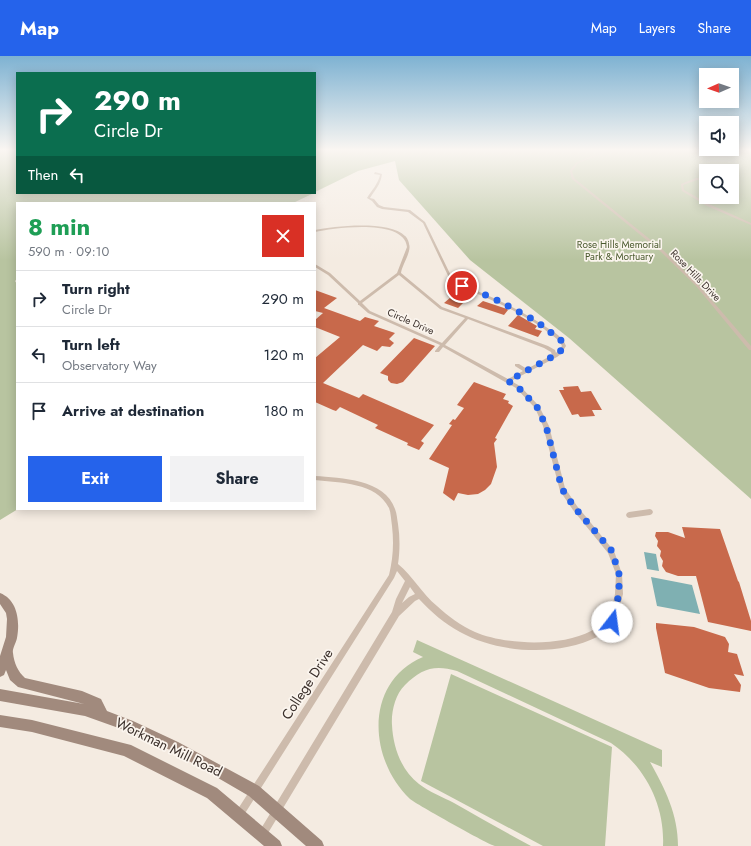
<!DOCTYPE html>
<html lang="en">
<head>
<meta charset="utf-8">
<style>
  :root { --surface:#fff; --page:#f2f2f3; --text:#1f2937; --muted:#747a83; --line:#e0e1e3; --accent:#2563eb }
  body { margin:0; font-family:Jost,sans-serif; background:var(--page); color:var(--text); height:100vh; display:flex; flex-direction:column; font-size:15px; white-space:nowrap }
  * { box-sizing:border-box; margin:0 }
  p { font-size:13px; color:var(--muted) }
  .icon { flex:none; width:22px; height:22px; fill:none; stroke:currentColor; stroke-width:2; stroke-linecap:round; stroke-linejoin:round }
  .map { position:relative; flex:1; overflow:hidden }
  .drawer { position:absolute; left:16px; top:146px; width:300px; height:308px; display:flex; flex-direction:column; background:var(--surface); border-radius:0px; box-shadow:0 2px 10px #0003 }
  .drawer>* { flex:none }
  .guide { position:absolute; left:16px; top:16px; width:300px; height:122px; border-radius:0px; box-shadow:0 2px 10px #0003; background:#0b6e4f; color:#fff; overflow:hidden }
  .needle { width:26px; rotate:268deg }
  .tools { position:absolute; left:699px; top:12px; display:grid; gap:8px }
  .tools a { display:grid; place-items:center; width:40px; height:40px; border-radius:0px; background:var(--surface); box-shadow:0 2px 10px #0003; font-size:20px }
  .pin { position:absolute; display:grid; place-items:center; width:34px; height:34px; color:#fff; margin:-17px; border:2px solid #fff; border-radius:50%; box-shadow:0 1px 4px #0007 }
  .me { position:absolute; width:44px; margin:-22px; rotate:15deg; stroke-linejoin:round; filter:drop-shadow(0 0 3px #0008) }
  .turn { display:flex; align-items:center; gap:14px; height:84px; padding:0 12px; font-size:18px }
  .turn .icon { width:52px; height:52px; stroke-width:2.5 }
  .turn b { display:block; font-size:28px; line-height:34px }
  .then { display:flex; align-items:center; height:38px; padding:0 12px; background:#0003; gap:8px; font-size:15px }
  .round { display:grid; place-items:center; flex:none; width:42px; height:42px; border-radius:0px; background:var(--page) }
  .headline { display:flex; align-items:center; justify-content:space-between; height:68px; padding:0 12px }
  h1 { font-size:24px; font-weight:700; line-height:30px; color:#1e9e55 }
  .primary-button { display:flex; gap:8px; margin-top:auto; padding:8px 12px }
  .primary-button a { flex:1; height:46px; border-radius:0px; background:var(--accent); color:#fff; font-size:16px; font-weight:700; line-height:46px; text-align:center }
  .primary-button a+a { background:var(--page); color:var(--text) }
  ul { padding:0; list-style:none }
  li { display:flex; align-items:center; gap:12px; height:56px; padding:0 12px; border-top:1px solid var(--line) }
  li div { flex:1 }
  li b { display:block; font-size:15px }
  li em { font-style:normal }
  header { display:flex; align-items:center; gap:24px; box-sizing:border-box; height:56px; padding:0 20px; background:var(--accent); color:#fff }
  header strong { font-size:19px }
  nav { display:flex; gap:22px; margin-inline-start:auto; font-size:14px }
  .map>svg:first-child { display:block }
  .green { fill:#b8c4a0; fill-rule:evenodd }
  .water { fill:#7fb0b2 }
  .building { fill:#c8694b }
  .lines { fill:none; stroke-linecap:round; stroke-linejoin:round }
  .street { fill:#cdbbac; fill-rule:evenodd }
  .secondary { fill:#a18a7d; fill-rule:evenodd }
  .route { stroke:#2563eb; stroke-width:7; stroke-dasharray:0 12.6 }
  .labels { text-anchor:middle; stroke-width:3.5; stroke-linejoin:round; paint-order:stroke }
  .far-park-label { font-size:10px; fill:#4a5a2e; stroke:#fbf5ee }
  .far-street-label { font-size:10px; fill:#3b302b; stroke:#fbf5ee }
  .near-street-label { font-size:14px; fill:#3b302b; stroke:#fbf5ee }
</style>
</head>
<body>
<header>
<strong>Map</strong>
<nav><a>Map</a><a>Layers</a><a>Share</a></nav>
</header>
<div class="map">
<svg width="751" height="790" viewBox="0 0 751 790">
  <rect width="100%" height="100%" fill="#f4ebe1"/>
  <path class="green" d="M0,93h17v44h297l-21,10h-276v76l-2,2 2,3 1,225 -18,11z
    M315,93h436v350l-182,-161 -99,-78 -71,-80 -4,-19 -37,10 -43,21zM706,115h26v26h-26z
    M417,584l245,110v17l-12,-5c15,27 28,52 28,84h-15c2,-41 -18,-80 -52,-103l-154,-72c-23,-7 -36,-2 -52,14 -10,9 -14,28 -13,40 1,22 9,45 27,59 10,8 24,13 35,19 26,15 51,29 77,43 -11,0 -25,0 -36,0 -6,-1 -79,-42 -85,-47 -42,-40 -46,-117 13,-142l-10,-5z
    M451,618l161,73 -7,99h-62l-122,-65z"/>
  <path class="water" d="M644,496l12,2 3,17 -12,-2z
    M651,521l41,8 8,29 -43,-8z"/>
  <path class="building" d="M315,234l22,8 -13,10 36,13 5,-4 14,4 -5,5 21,7 -6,6 5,4 -4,4 -8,-1 -5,5 -14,-6 -40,38 36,15 4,-4 71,31 -13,16 3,2 -5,7 -12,-5 1,-2 -33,-15 3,-3 -38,-18 -4,4 -3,-1 -18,-8v-44l25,-21 -25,-10v-7l8,-7 -8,-2z
    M451,241l13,5 -6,6 -14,-5z
    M483,245l24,8 1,1 -4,5 -27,-9z
    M518,259l19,11 -2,3 7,2 -4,6 -30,-11z
    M414,282l21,8 -32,36 -6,2 -6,-1 -3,-3v-4l-8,-3z
    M474,326l32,12 -3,5 6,2 -1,2 5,3 -18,32 2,1 -3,4 3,24 -6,17 -6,6 -7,4 -10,1 -10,-2 -4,8 -11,-8 6,-25 -20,-9 23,-34 -3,-1 4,-5 2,1 9,-12 -7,-3z
    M578,330l3,6 10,-1 11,19h-10l3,6 -15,1 -2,-3 -6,1 -13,-25h5l-1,-3z
    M682,471l38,2 18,52 1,1 12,39v10l-43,-9 -12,-46h-18l-12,-4 -4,-6 1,-5 -3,-5 1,-5 -4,-5 1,-5 -3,-5 1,-4h12l17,6z
    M656,567l38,4 31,10 4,7 -1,8 9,2 7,22 -10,-2 7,11 -1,7 -31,-4 -44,-15 -9,-45z"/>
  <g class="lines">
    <path class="street" d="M609,93h3l-34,14 -6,8 2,7 88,71 36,35 53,62v4h-2l-53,-64 -36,-35 -88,-72 -2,-8 6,-8z
      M375,116l7,2c-1,10 -7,16 -12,24l4,1 5,6 5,2 26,3 15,12 29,60c33,12 64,26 92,45 8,5 17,10 20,19l-5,8 -4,3 -46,24 9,5 19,20 10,20 16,62 12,18 37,45 8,23 1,20 -8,31c-6,4 -12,8 -18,12 -39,20 -100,16 -137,-5 -15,-8 -29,-20 -41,-33l-4,2 -16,15 -134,222 -3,2 -3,-2 -2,-3 2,-3 133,-220 4,-13 9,-18 -8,-10 -3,7 -152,240 -3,2 -3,-2 -2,-3 2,-3 153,-237c4,-16 5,-32 3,-49 -1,-6 -1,-13 -3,-18 -13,-26 -49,-25 -74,-28v-4c26,2 70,3 80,33 2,5 2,10 3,15 2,13 2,26 0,40 15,12 24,30 39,42 11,10 24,20 38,26 30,13 86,15 116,-1 6,-3 12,-7 18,-11l6,-26 1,-20 -8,-21 -35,-43 -13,-19 -17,-65 -8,-18 -19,-20 -73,-41 -4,5h-4v-1l5,-6 -72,-32 -9,-8h-1v-2l-30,-28 -13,-8v-3l15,9 30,28 37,-28 10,-26c-3,-29 -73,-19 -92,-15v-2c19,-4 75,-10 90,6 2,1 4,6 4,8 3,7 -7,21 -8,29l41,34 106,39 7,4 1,3 6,-7c-3,-7 -12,-12 -18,-17 -29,-20 -60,-33 -92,-45l-29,-61 -15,-11 -26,-3 -5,-2 -5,-6 -5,-3c5,-8 11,-14 13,-23l-6,-1zM399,219l41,34 25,9 -23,25 -72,-32 -8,-8zM468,263l76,29 7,4 1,3 -25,14 -8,-5h-4v2l8,5 -15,8 -63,-34zM410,531l5,7 -6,3 -7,6z
      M696,122h10v2h-9l-14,5 1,5 25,14 42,19v2l-44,-19 -25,-15 -1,-7z
      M732,125l4,1 -4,1z
      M650,453l2,1 1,2 -1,2 -2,1 -21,3 -2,-1 -1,-2 1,-2 2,-1z"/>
    <path class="secondary" d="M0,537c18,7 20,29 17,45 -1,5 -5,11 -4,15 1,10 5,19 12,25l57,13 19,8 6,12 26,10 45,21 81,44 63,55 2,5h-18l-57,-50 -79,-46 -43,-19 -42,-15 -85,-15v-12l84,15 -66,-17 -8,-7 -4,-10 -2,5 -4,2v-21l6,-19 1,-18 -1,-6 -6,-9z
      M0,659l32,5 99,25 86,43 63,53 2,5h-18l-57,-48 -83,-42 -92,-24 -32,-5z"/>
  </g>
  <linearGradient id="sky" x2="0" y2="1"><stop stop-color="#7eb2d2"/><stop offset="0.46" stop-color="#faf6f2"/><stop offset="1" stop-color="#faf6f2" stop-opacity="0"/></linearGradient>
  <rect width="751" height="204" fill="url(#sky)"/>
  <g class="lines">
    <path class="route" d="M462,230l31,12 43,23 26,20 2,5 -5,7 -51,28 10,6 19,20 9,19 16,63 13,19 37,43 7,23v20l-7,28"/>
  </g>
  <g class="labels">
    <g class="far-park-label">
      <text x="619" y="192">Rose Hills Memorial<tspan x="619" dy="12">Park &amp; Mortuary</tspan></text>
    </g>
    <g class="far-street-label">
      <text transform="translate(696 219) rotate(46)" y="4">Rose Hills Drive</text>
      <text transform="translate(411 265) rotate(24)" y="4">Circle Drive</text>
    </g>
    <g class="near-street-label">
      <text transform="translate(307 628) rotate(-57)" y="5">College Drive</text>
      <text transform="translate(169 691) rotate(26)" y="5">Workman Mill Road</text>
    </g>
  </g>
</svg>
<div class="tools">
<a><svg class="needle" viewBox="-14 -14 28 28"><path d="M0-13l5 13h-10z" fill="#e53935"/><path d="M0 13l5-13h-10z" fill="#747a83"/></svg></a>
<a><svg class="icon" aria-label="sound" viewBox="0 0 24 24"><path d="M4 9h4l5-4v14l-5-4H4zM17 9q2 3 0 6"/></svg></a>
<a><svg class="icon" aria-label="search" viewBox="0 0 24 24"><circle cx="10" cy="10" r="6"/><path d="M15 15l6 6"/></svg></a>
</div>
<div class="pin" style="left:462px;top:230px;background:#d93025"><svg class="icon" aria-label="arrive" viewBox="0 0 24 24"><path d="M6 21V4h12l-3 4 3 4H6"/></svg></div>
<svg class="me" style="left:612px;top:566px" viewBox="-20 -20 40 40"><circle r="19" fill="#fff"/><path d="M0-13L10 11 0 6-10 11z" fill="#2563eb"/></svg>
<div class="guide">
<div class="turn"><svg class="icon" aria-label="right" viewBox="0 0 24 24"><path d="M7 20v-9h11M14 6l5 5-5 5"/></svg><div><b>290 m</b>Circle Dr</div></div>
<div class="then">Then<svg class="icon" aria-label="left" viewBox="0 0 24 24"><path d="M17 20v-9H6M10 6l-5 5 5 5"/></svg></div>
</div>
<section class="drawer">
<div class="headline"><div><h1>8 min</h1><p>590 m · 09:10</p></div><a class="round" style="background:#d93025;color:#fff"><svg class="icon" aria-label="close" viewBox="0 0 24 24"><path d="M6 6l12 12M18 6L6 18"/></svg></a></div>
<ul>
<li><svg class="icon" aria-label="right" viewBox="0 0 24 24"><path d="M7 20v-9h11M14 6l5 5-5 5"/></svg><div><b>Turn right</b><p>Circle Dr</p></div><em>290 m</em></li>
<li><svg class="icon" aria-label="left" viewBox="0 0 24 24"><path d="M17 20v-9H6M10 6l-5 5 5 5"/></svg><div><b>Turn left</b><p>Observatory Way</p></div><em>120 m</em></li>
<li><svg class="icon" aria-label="arrive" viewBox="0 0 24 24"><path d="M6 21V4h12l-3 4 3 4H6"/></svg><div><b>Arrive at destination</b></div><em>180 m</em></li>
</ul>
<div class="primary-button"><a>Exit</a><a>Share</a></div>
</section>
</div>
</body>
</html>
